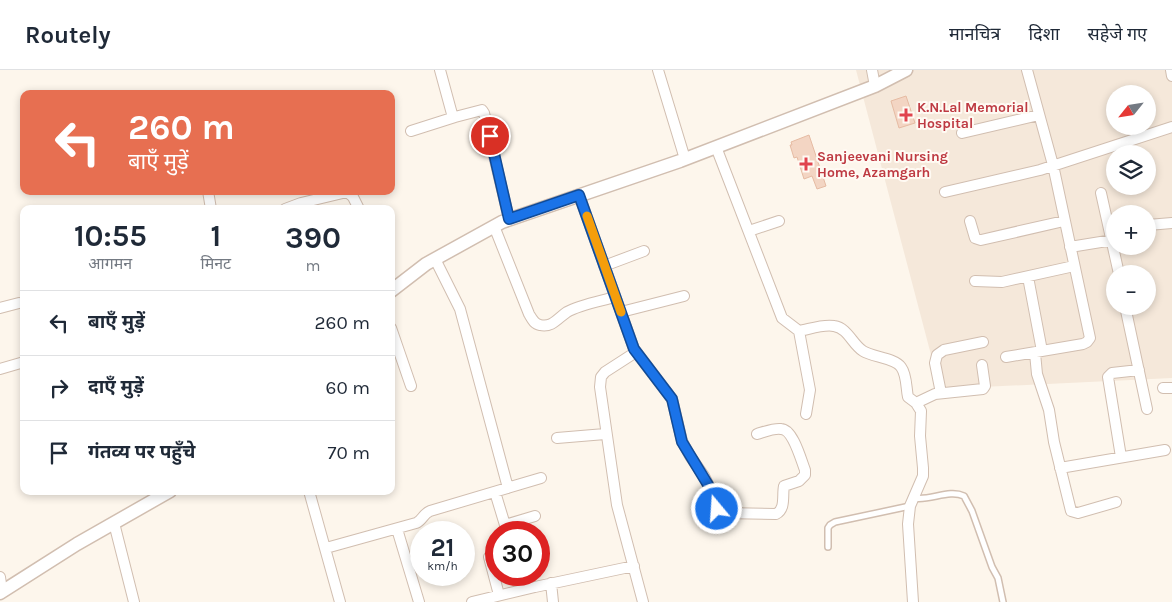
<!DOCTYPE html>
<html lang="hi">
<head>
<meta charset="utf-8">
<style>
  :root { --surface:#fff; --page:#f2f2f3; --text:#1f2937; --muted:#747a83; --line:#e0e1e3 }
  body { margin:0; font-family:Karla,"Noto Sans Devanagari",sans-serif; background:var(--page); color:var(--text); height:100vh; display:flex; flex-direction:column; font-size:19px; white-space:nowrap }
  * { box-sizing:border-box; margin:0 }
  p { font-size:16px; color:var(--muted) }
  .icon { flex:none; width:28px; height:28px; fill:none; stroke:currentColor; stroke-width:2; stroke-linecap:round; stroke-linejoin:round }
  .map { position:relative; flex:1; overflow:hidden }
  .panel { position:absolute; left:20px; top:135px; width:375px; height:290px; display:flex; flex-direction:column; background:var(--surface); border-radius:10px; box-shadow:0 2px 8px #0003 }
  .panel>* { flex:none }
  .guide { position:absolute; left:20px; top:20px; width:375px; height:105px; border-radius:10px; box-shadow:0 2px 8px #0003; background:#e76f51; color:#fff; overflow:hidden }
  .needle { width:32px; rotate:240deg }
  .tools { position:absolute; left:1106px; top:15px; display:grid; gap:10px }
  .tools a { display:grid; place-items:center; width:50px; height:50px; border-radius:50%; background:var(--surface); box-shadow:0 2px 8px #0003; font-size:25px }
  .speed { position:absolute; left:410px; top:451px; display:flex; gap:10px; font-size:25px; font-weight:700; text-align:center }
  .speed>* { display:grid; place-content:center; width:65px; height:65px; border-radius:50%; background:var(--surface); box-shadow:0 2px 8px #0003; line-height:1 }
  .speed small { font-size:12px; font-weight:400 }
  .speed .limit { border:8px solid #d22; background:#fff; color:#111 }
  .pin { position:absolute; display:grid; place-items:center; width:42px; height:42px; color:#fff; margin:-21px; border:2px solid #fff; border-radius:50%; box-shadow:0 1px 5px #0007 }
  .me { position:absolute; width:55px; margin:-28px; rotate:342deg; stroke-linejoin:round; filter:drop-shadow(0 0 4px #0008) }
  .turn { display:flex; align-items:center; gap:18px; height:105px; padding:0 25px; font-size:22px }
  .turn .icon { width:65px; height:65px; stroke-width:2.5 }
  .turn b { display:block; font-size:35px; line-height:42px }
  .eta { display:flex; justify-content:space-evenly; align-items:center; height:85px; text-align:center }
  .eta b { font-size:30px; font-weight:700; line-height:35px }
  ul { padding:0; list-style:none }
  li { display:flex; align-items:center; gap:15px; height:65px; padding:0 25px; border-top:1px solid var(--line) }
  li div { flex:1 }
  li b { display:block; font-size:19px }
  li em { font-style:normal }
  header { display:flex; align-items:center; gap:30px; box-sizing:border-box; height:70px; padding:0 25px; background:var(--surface); border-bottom:1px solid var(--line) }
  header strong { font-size:24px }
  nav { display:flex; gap:28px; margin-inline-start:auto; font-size:18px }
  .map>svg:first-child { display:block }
  .residential { fill:#f5e8da; fill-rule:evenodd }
  .building { fill:#f3d5c3; stroke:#e6bba3 }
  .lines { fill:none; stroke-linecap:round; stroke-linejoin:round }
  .service-casing { stroke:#d1beb0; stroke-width:8 }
  .minor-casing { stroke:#d1beb0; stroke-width:12 }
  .tertiary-casing { stroke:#d1beb0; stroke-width:15 }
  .service { stroke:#fff; stroke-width:5 }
  .minor { stroke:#fff; stroke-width:10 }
  .tertiary { stroke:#fff; stroke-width:12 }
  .route-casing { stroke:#114b97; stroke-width:12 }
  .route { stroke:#1a73e8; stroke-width:9 }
  .slow { stroke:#f59e0b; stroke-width:9 }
  .health-dot { fill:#e0444e; stroke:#fffaf3; stroke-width:2 }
  .labels { text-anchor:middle; stroke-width:4; stroke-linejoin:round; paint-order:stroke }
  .health-label { font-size:14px; font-weight:bold; fill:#be3a42; stroke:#fffaf3; text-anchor:start }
</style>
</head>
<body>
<header>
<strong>Routely</strong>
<nav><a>मानचित्र</a><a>दिशा</a><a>सहेजे गए</a></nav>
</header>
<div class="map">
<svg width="1172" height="532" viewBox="0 0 1172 532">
  <rect width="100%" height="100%" fill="#fdf6ec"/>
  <path class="residential" d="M856,0h316v308l-232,11zM1115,24h33v32h-33zM1115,84h33v32h-33zM1115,144h33v32h-33zM1115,204h33v32h-33z"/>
  <path class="building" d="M906,26l9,27 -16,5 -8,-27z
    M809,65l17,51 -9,3 -5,-13 -8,3 -7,-22 -3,1 -4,-13h2l-1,-3z"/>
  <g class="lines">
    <g class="service-casing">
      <path id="service" d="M914,428c16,3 35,-9 50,-2l8,15 20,56 6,11 5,24
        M828,477v-19l2,-3 5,-3 75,-16"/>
    </g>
    <g class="minor-casing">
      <path id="minor" d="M440,0l12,44 3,3 27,-7 2,3 25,106
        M658,0l27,89
        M872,0l3,16
        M1171,0l1,6
        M411,61l44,-14
        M962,63l77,-18
        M716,77l66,171 17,13 11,59 -4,24
        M208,121l3,18
        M945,122l95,-22 132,-43
        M1101,123l18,81
        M579,125l55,154 38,50 10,42 8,15 14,20 6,12 7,21 5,4 54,1c10,-5 6,-19 8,-28l15,-5 6,-6v-5c-4,-10 -12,-41 -24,-41 -7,-1 -17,3 -24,5
        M285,139l16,-6 46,-11 6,5 6,12
        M970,151l5,17 6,2 83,-19
        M1148,155l24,-2
        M494,156l35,88c3,5 5,10 11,11 12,3 18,-7 27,-13 12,-7 34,-11 48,-15
        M749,161l30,-10
        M1070,177l43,-7
        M435,189l25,50 48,179
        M604,196l40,-15
        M1028,207l14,74
        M975,211l27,1 72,-16
        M1125,236l22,103
        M0,238l19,-5
        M621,242l63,-16
        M391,258l20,58
        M799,261c11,-2 24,-7 35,-5 14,2 18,18 29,25 9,6 32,7 38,16 6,8 5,21 7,30l8,6 5,8 -1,25 3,32v8l-13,30 -2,18 5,78
        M636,282l-31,20 -4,5 -1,10 17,118 26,97
        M1035,283l2,21 12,36 5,32 17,69 7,2 38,-11
        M1006,287l77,-13 4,-2 3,-4 -37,-173 -26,-95
        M0,299l24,-7
        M1163,318h9
        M941,323l-6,-30 2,-8 7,-5 39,-8
        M916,333l19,-9 48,-5 2,-3 -3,-21
        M557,368l48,-4
        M1121,387l-13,-80 4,-4 27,-3
        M1060,398l105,-18
        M309,421l31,111
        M495,422l10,33 30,-9
        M114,453l20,79
        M397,459l22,73
        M326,478l90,-25c6,-2 7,-9 14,-12l111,-33
        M489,487l10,38
        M0,507l2,14
        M551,513l2,19
        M472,532l63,-15 99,-21"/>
    </g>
    <g class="tertiary-casing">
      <path id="tertiary" d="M391,221l35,-27 76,-42 178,-61 195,-75 31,-16
        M0,523l77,-49 93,-53"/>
    </g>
    <use href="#service" class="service"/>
    <use href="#minor" class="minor"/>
    <use href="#tertiary" class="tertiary"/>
  </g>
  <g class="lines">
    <g class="route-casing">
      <path id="route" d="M490,66l19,83 70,-24 55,154 38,50 10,43 28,46 7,21"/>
    </g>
    <use href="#route" class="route"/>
    <path class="slow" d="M587,146l34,96"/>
  </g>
  <g class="health-dot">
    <path d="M903.5 37.5h5v5h5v5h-5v5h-5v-5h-5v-5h5z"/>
    <path d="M803.5 86.5h5v5h5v5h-5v5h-5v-5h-5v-5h5z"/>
  </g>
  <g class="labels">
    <g class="health-label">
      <text x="917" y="42">K.N.Lal Memorial<tspan x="917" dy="16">Hospital</tspan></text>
      <text x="817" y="91">Sanjeevani Nursing<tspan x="817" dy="16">Home, Azamgarh</tspan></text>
    </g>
  </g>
</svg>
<div class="tools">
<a><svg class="needle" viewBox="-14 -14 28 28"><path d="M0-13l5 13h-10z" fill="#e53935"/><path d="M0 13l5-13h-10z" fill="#747a83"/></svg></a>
<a><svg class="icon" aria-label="layers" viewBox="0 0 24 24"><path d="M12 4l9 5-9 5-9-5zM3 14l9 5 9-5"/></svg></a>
<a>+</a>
<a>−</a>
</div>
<div class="speed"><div>21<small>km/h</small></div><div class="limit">30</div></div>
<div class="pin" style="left:490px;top:66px;background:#d93025"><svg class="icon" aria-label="arrive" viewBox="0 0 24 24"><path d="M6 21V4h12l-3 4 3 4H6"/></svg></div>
<svg class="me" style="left:717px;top:439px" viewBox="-20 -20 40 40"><circle r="17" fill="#1a73e8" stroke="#fff" stroke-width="3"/><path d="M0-11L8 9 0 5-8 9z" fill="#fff"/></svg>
<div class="guide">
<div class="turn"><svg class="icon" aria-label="left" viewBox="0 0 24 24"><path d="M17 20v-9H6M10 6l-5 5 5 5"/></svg><div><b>260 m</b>बाएँ मुड़ें</div></div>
</div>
<section class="panel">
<div class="eta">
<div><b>10:55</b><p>आगमन</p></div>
<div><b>1</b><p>मिनट</p></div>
<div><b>390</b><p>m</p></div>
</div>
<ul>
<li><svg class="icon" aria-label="left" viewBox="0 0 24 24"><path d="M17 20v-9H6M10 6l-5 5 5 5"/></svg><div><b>बाएँ मुड़ें</b></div><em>260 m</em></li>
<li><svg class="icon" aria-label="right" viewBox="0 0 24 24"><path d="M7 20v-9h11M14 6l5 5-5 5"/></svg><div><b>दाएँ मुड़ें</b></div><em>60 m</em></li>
<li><svg class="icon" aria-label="arrive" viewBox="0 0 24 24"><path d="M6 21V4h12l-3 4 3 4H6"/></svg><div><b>गंतव्य पर पहुँचे</b></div><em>70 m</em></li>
</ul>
</section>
</div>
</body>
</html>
